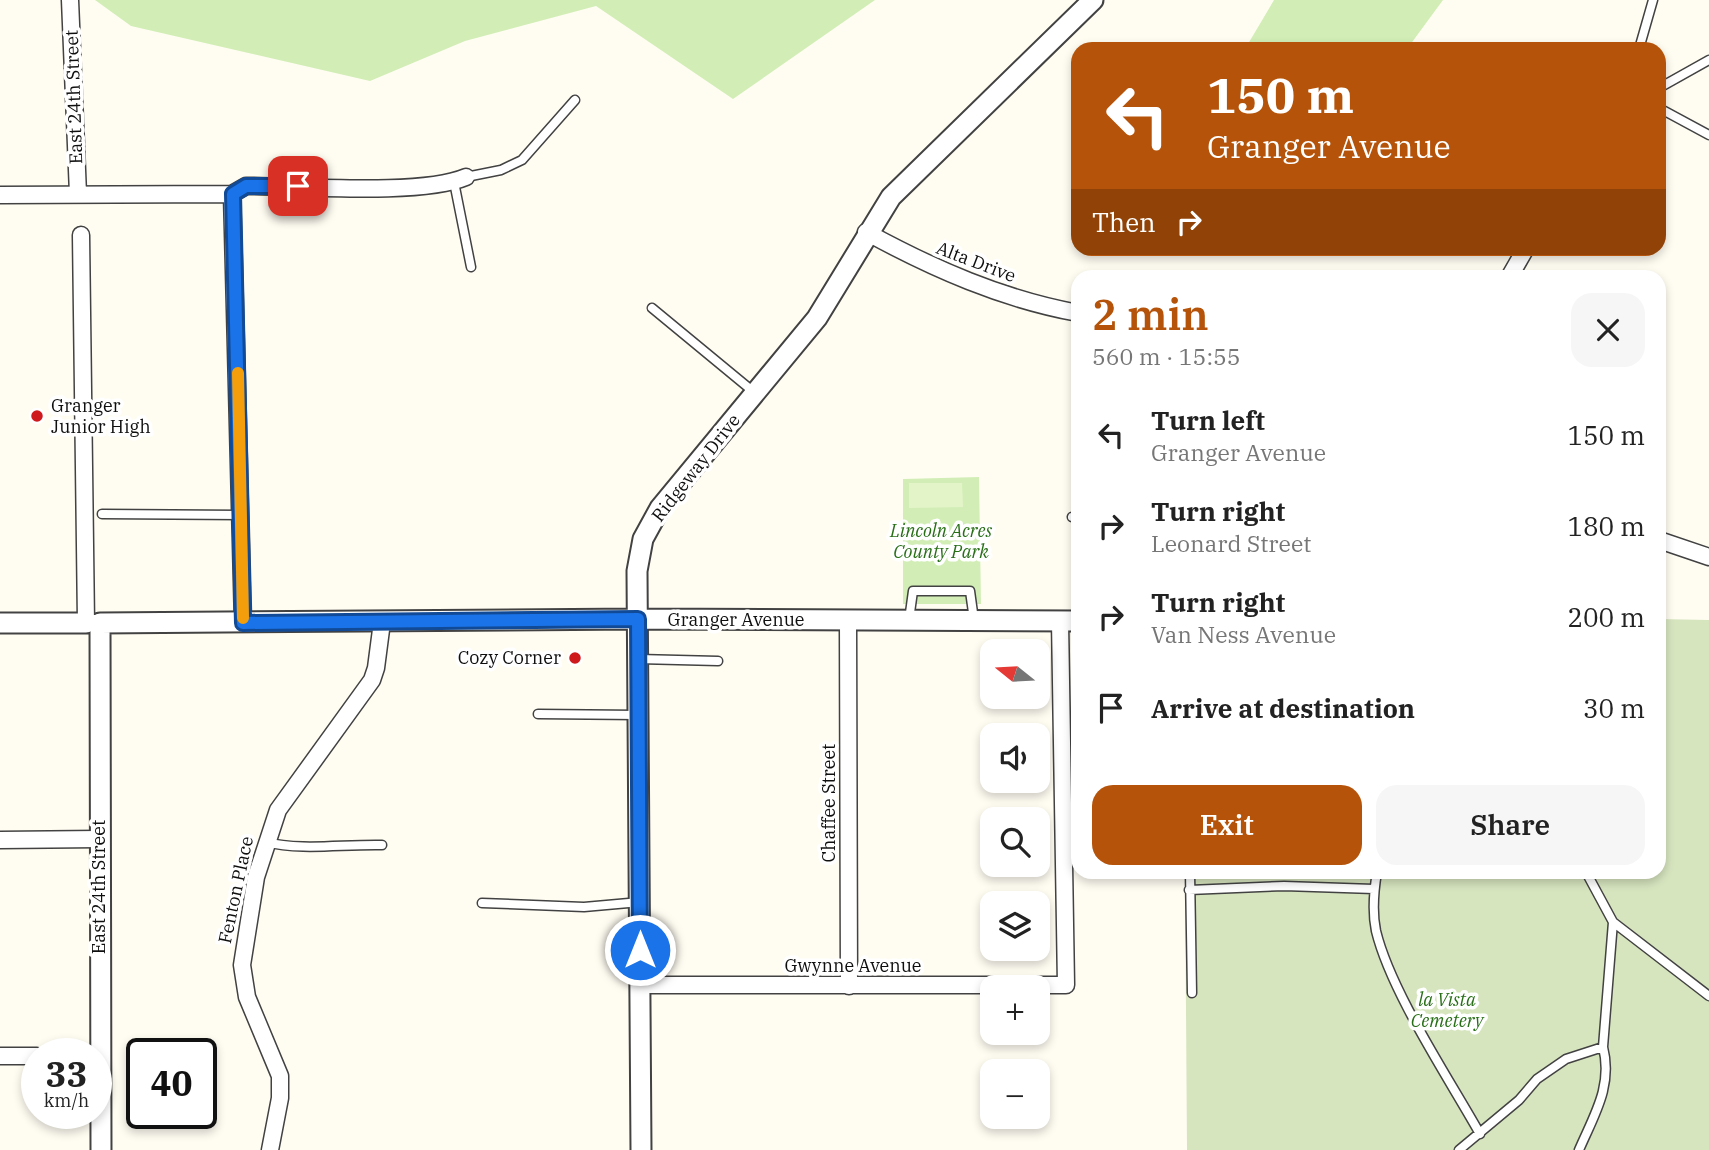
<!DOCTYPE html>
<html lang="en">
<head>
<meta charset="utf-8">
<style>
  :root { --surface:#fff; --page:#f6f6f6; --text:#222; --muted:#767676; --accent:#b45309 }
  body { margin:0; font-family:"IBM Plex Serif",serif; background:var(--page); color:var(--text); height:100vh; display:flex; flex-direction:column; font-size:26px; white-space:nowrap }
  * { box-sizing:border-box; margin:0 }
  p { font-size:23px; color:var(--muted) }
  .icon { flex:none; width:38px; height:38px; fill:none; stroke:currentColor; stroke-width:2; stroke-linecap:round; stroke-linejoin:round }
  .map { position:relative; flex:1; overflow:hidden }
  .panel { position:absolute; left:1071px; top:270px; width:595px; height:609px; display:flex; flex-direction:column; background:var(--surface); border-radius:21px; box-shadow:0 4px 10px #0003 }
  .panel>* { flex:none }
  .banner { position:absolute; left:1071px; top:42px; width:595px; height:214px; border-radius:21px; box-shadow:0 4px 10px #0003; background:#b45309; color:#fff; overflow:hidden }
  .needle { width:46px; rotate:288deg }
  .controls { position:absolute; left:980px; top:639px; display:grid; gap:14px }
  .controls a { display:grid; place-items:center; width:70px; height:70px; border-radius:14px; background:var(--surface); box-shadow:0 4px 10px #0003; font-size:35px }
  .speed { position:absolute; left:21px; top:1038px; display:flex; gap:14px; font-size:35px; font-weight:700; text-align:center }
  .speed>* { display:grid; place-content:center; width:91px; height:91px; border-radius:50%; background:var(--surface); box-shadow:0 4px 10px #0003; line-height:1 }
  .speed small { font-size:18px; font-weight:400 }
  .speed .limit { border:4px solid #111; border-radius:10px; background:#fff; color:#111 }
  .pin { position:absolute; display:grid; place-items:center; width:60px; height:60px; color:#fff; margin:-30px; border-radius:14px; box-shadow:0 4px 10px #0006 }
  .me { position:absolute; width:77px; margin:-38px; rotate:0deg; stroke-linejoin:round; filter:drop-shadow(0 0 5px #0008) }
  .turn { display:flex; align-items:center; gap:24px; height:147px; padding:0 21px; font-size:32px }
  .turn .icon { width:91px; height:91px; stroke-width:2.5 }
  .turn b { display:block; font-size:49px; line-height:60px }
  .then { display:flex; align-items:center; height:66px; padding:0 21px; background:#0003; gap:14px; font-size:26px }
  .round { display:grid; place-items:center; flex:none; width:74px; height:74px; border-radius:21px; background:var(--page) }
  .headline { display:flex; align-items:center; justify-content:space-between; height:119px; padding:0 21px }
  h1 { font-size:42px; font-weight:600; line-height:52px; color:var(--accent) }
  .action { display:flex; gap:14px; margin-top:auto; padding:14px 21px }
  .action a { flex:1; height:80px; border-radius:21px; background:var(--accent); color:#fff; font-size:28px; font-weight:600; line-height:80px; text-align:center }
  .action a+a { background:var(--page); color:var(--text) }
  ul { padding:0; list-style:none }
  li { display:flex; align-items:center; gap:21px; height:91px; padding:0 21px }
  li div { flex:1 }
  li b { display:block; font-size:26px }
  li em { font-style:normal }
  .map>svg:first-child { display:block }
  .green { fill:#d2eeb6 }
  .cemetery { fill:#d7e5bf }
  .pitch { fill:#e4f4c9 }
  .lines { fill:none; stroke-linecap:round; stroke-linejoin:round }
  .service-casing { stroke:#424242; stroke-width:11 }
  .minor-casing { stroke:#424242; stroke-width:19 }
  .tertiary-casing { stroke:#424242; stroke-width:23 }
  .service { stroke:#fff; stroke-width:8 }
  .minor { stroke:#fff; stroke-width:16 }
  .tertiary { stroke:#fff; stroke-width:19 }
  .route-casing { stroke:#114b97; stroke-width:18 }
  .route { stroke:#1a73e8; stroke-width:12 }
  .slow { stroke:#f59e0b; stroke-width:12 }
  .poi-dot { fill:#ce191d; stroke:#fff; stroke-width:2.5 }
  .labels { text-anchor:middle; stroke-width:7; stroke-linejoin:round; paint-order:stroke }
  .street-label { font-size:18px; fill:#0f0f0f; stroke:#fff }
  .poi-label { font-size:18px; fill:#0f0f0f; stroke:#fff; text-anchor:start }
  .park-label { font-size:18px; font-style:italic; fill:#286f18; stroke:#fff }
</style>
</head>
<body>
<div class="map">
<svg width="1709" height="1150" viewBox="0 0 1709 1150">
  <rect width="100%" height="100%" fill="#fffdf2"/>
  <path class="green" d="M95,0h780l-142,99 -137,-93 -131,35 -95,40 -239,-55z
    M1274,0h169l-36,49h-162z
    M979,477l2,127h-78v-125z"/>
  <path class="cemetery" d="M1659,619l50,1v530h-522l-2,-278h474z"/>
  <path class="pitch" d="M909,483h53l1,24 -54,1z"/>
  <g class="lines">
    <g class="service-casing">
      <path id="service" d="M1639,49l14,-49
        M1659,88l50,-28
        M1659,108l50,27
        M466,177l35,-7 21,-10 53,-60
        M454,182l17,85
        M652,308l103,85
        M102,514l140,1
        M1072,517l6,1
        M909,620l4,-29h57l4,29
        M638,659l80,2
        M538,714l100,1
        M265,842c38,9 77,2 117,3
        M1190,872l2,121
        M1377,872c-3,18 -5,40 -1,59 15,61 72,146 104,203
        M1189,890l95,-4 90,3
        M482,903l102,4 56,-5
        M1613,922l96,74
        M1459,1150l60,-50 18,-21 29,-20 37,-12
        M1579,1150c15,-35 34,-64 24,-103l10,-125 -27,-50"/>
    </g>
    <g class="minor-casing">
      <path id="minor" d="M70,0l8,194
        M232,194l11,429
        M0,195l232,-1 14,-8c54,0 175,10 220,-9
        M866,232c68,37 136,67 212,81
        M81,235l5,388h12
        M1510,276l16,-28
        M1659,540l50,17
        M848,621l1,365
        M0,840l99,-1
        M640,985h426l-6,-364
        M0,1056h37
        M270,1150l10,-52v-22l-33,-79 -5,-32 14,-88 22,-67 94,-130 4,-12 6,-46"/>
    </g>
    <g class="tertiary-casing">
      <path id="tertiary" d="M0,623h86
        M101,1150l-1,-527 537,-4 441,2
        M641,1150l-4,-579 6,-32 17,-31 157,-190 74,-121 202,-197"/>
    </g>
    <use href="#service" class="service"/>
    <use href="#minor" class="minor"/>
    <use href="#tertiary" class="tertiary"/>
  </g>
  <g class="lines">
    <g class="route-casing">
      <path id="route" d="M298,186h-52l-13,8 10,429 395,-4 2,331"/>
    </g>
    <use href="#route" class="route"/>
    <path class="slow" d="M238,373l5,245"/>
  </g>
  <g class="poi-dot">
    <circle cx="37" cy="416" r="7"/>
    <circle cx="575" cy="658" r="7"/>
  </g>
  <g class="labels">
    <g class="street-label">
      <text transform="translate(74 97) rotate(-92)" y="6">East 24th Street</text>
      <text transform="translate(976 262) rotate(21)" y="6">Alta Drive</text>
      <text transform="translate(696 468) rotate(-52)" y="6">Ridgeway Drive</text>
      <text x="736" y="626">Granger Avenue</text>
      <text transform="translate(829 803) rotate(-90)" y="6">Chaffee Street</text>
      <text transform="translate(99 887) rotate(-90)" y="6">East 24th Street</text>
      <text transform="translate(236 890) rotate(-78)" y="6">Fenton Place</text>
      <text x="853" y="972">Gwynne Avenue</text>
    </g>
    <g class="poi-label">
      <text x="51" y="412">Granger<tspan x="51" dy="21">Junior High</tspan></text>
      <text x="561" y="664" text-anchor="end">Cozy Corner</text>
    </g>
    <g class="park-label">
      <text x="941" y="537">Lincoln Acres<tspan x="941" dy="21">County Park</tspan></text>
      <text x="1447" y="1006">la Vista<tspan x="1447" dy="21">Cemetery</tspan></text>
    </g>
  </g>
</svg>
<div class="controls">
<a><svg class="needle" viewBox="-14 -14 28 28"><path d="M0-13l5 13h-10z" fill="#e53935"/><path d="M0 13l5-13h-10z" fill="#767676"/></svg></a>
<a><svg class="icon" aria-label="sound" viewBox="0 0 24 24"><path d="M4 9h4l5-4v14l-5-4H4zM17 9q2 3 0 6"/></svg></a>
<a><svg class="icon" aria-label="search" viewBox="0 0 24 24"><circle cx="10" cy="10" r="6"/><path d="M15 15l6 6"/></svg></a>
<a><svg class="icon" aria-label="layers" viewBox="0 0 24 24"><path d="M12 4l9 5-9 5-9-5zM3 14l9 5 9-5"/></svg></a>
<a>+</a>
<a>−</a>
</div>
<div class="speed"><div>33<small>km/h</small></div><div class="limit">40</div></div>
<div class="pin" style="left:298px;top:186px;background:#d93025"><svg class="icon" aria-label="arrive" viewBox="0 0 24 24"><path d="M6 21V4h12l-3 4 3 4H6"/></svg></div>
<svg class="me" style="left:640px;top:950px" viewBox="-20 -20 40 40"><circle r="17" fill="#1a73e8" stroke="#fff" stroke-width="3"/><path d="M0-11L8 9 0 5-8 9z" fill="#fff"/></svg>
<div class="banner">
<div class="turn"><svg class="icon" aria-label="left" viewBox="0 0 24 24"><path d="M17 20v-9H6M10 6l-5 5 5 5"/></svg><div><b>150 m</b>Granger Avenue</div></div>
<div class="then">Then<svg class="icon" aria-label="right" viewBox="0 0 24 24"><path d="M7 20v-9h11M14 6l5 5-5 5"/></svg></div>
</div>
<section class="panel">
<div class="headline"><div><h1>2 min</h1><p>560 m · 15:55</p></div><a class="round"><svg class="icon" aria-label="close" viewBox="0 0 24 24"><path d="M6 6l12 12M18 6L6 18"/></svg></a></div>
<ul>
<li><svg class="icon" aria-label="left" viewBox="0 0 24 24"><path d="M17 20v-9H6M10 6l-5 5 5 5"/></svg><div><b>Turn left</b><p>Granger Avenue</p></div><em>150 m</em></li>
<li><svg class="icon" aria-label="right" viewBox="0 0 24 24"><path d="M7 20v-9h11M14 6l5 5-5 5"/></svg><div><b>Turn right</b><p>Leonard Street</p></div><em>180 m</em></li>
<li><svg class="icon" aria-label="right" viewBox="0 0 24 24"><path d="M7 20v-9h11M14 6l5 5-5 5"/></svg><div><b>Turn right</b><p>Van Ness Avenue</p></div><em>200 m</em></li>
<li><svg class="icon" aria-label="arrive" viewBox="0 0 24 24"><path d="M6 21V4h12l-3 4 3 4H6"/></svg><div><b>Arrive at destination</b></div><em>30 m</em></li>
</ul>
<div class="action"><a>Exit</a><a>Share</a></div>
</section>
</div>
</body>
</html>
